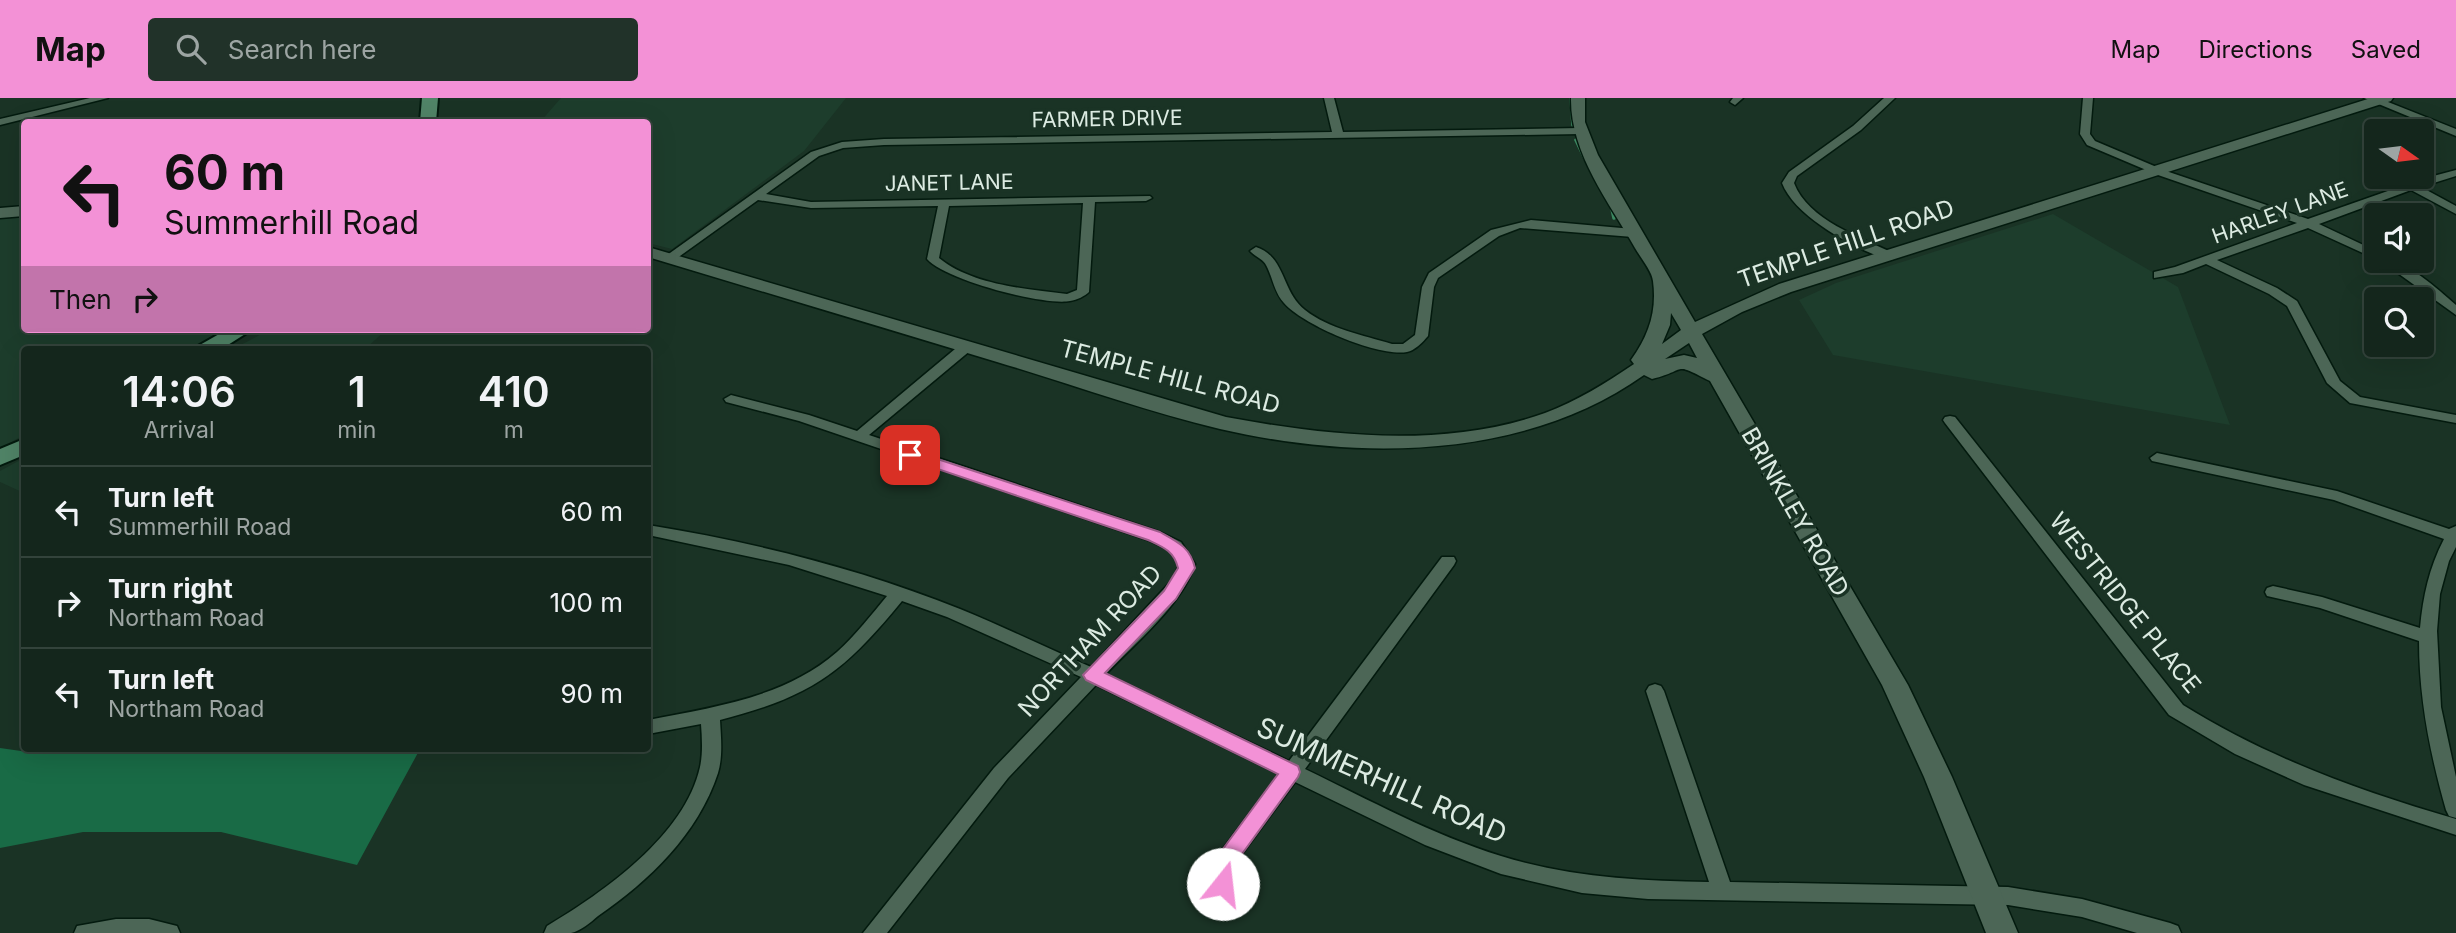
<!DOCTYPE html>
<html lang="en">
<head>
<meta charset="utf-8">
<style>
  :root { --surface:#14261c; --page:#213229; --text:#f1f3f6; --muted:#9da5a3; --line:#33433b; --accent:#f391d6 }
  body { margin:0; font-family:Inter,sans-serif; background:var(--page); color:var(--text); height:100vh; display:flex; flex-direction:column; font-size:26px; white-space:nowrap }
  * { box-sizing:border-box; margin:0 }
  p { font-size:23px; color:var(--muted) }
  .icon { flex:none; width:38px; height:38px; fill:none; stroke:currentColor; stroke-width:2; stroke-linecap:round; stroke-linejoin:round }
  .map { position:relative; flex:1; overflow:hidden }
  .drawer { position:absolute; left:21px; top:248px; width:630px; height:406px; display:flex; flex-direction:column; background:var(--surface); border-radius:7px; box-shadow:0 7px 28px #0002,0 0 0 2px var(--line) }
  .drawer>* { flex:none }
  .guide { position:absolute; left:21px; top:21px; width:630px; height:214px; border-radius:7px; box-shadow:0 7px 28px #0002,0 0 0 2px var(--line); background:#f391d6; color:#111; overflow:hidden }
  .needle { width:46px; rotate:104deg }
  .tools { position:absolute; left:2364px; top:21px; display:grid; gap:14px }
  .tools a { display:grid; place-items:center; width:70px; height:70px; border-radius:7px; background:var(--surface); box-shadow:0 7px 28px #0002,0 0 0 2px var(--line); font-size:35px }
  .pin { position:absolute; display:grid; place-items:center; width:60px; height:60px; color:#fff; margin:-30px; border-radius:14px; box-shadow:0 4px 10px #0006 }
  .me { position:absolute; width:77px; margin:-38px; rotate:16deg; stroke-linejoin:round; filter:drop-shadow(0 0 5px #0008) }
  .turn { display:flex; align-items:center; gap:24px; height:147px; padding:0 28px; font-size:32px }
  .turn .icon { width:91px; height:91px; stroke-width:2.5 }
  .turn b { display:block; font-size:49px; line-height:60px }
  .then { display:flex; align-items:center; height:66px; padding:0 28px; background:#0003; gap:14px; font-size:26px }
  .eta { display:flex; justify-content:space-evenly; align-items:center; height:119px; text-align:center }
  .eta b { font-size:42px; font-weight:600; line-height:49px }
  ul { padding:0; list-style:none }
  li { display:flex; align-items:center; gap:21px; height:91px; padding:0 28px; border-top:2px solid var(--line) }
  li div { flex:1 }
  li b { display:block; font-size:26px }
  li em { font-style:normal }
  header { display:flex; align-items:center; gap:42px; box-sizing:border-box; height:98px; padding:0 35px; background:var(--accent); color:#111 }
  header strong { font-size:33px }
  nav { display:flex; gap:38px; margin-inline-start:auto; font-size:24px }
  .search { width:490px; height:63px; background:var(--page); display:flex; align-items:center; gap:18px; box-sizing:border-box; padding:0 24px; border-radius:7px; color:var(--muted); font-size:26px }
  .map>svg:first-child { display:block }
  .built { fill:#1d3d2c }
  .forest { fill:#196b46 }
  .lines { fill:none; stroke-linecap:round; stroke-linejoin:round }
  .stream { stroke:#3d8962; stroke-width:3.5 }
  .street-casing { stroke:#031a0e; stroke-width:3 }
  .secondary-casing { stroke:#031a0e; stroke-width:3 }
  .primary-casing { stroke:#031a0e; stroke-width:4 }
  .street { fill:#4c6656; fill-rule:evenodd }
  .secondary { fill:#4c6656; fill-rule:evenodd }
  .primary { fill:#508467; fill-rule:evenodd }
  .route { fill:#f391d6; stroke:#9e5e8b; stroke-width:2 }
  .labels { text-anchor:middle; stroke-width:7; stroke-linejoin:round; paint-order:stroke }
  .far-street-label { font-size:21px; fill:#dcebe2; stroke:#1a3325 }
  .street-label { font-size:24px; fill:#dcebe2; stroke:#1a3325 }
  .near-street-label { font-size:28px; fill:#dcebe2; stroke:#1a3325 }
</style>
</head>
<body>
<header>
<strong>Map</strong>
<div class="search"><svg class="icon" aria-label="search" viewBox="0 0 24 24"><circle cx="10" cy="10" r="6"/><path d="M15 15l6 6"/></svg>Search here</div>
<nav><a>Map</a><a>Directions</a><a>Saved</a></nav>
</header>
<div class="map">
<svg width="2456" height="835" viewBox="0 0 2456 835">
  <rect width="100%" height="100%" fill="#1a3325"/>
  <path class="built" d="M561,0h285l-42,53 -132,98 -24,-6v-121h-108z
    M2053,116l125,73 52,138 -397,-70 -34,-55 37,-17z
    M24,119v112h205l-39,21h-166v85l-24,13v-229z
    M271,231h116l-23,21h-133z
    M24,360v35l-24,-11v-11z"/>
  <path class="forest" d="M0,650l42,6 17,-5h361l-63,116 -136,-33h-138l-83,16z"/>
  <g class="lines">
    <path class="stream" d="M1571,0l2,27
      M1576,42l16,33
      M1612,111l2,9"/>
    <g class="street-casing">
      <path id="street" d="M90,0h18l-108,27v-6z
        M1324,0h10l9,34 237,-4 5,3 -5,3 -696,11 -41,3 -24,8 -53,38 45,8 339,-6 2,2 -6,3 -51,1 -6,90c-4,4 -12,8 -19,9 -26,5 -125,-21 -143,-42l11,-53 -127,2 -53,-8 -85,61h-8l-2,-3 148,-106 31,-10 42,-3 448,-7zM1083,105l-6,87 -10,4c-41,-5 -95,-9 -128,-36l10,-52z
        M1733,0h10l-8,7 -5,-3z
        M1884,0h11l-34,32 -64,46 -3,7c14,37 66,54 99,70v6l-4,1c-34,-11 -94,-43 -107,-77l7,-11 64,-46z
        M2083,0h10l-3,36 5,7 71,30 142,48 114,-40 34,-9v6l-35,11 35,19v8l-45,-24 -92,34 57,27v8l-68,-31 -91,32 60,28 20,13 43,80 20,16 96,18v8l-106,-20 -23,-20 -40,-77 -18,-12 -63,-30 -23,9 -29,5v-6l21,-5 122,-44 -139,-48 -71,-30 -7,-11z
        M2364,0h14l78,31v7z
        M1531,122l102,9 6,4 -6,4 -113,-9 -21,8 -61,42 -4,9 -6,49c-5,6 -14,15 -21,16 -29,5 -104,-27 -123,-49 -10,-11 -11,-25 -18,-38 -3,-6 -12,-9 -16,-14l6,-4c30,10 25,44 49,63 24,19 58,25 87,34h11l12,-9 7,-48 7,-14 62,-43z
        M2381,163c27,-1 55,27 75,44v10z
        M966,245l5,1v6l-102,85 291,97 21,10 14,22c-13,41 -60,79 -89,110l183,87 153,-204h12l2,4 -2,4 -149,204c64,31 128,66 196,87 68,21 138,25 208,26l-63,-191 3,-5 6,-2 6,2 3,5 66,191 278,5 74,12 88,24 8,3 3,7h-44l-55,-16 -74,-12 -360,-6 -66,-6 -81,-19 -76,-29 -130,-63 -61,83 -1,19 -3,6 -7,3 -7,-3 -3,-6 1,-21 3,-6 62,-83 -183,-89 -88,93 -121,155h-24l131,-165 87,-91 -134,-60 -45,-16c-60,73 -90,95 -182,119 1,18 3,36 -2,53 -20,61 -69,108 -120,143 -7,6 -17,15 -27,17 -8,0 -18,0 -27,0l3,-7c57,-34 138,-91 153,-159 3,-14 2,-29 1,-43l-53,10v-14c65,-13 136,-22 189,-68 19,-17 34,-37 50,-56l-98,-31 -141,-30v-10c105,17 213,44 312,84 44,18 87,39 131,58l83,-89 5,-14 -10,-14 -21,-10 -349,-119 -73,-19 -2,-3 7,-4 78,20 48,16 104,-87z
        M1950,318l5,1 228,288c85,53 177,86 273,114v16l-152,-50 -69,-31 -66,-39 -224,-292 -2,-3 2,-3z
        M2157,355l180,38 112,38 7,-3v21l-7,14 -9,33 -3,37 4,76 15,70v41l-7,-2 -3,-6c-16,-56 -27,-111 -27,-169l-99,-33 -53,-12 -2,-4 2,-4 6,-2 49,11 98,31c3,-32 9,-60 24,-89l-110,-39 -182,-39 -2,-3z
        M116,821h33l28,7 3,7h-106l3,-7z"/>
    </g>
    <g class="secondary-casing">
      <path id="secondary" d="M1571,0h14v24l13,33 97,167 84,-38 592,-186h22l-2,3 -600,191 -49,20 -40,22 206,351 44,92 66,156h-32l-62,-156 -42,-92 -172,-304c-39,-20 -21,-11 -58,-2l-8,-4c-120,85 -285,86 -424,54 -75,-18 -149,-45 -223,-67 -116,-35 -233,-70 -349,-105v-10l578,170c102,19 218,32 319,-4 32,-12 61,-30 89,-49l-3,-4c18,-25 26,-49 22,-79 -1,-10 -13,-24 -18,-33 -26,-46 -65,-95 -64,-150zM1671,215l10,17 -19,14 8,-19zM1689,245l8,15 -13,-3 -19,4z
        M24,108v10l-24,2v-10z"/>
    </g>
    <g class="primary-casing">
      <path id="primary" d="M422,0h16l-2,24h-16z
        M228,231h25l-33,21h-25l3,-4z
        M24,341v16l-24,10v-16z"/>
    </g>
    <use href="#street" class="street"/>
    <use href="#secondary" class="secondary"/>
    <use href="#primary" class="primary"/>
  </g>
  <path class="route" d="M910,352l250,82c18,10 30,15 35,36l-19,31 -71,74 193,93 2,6 -2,5 -64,88v19l-3,6 -8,3 -7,-3 -3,-6 1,-21 3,-6 61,-83 -192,-94 -3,-5 81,-84 14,-23c-4,-17 -15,-21 -30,-28l-243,-82 -2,-3z"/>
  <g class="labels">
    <g class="far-street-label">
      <text transform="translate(1107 21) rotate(-1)" y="7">FARMER DRIVE</text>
      <text transform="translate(949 85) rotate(-1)" y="7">JANET LANE</text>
      <text transform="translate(2280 115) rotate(-20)" y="7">HARLEY LANE</text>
    </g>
    <g class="street-label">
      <text transform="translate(1846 146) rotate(-19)" y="8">TEMPLE HILL ROAD</text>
      <text transform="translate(1170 279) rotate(15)" y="8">TEMPLE HILL ROAD</text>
      <text transform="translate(1795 414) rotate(60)" y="8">BRINKLEY ROAD</text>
      <text transform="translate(2125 505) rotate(51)" y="8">WESTRIDGE PLACE</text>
      <text transform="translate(1090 543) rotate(-47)" y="8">NORTHAM ROAD</text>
    </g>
    <g class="near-street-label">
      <text transform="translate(1382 682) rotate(24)" y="10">SUMMERHILL ROAD</text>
    </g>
  </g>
</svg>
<div class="tools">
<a><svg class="needle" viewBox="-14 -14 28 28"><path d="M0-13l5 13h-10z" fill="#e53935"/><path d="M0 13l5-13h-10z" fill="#9da5a3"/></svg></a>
<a><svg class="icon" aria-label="sound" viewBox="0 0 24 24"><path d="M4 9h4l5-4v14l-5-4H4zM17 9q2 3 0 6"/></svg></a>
<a><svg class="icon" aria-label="search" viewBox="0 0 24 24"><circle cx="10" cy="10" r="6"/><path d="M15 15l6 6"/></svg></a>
</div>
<div class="pin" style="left:910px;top:357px;background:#d93025"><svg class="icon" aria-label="arrive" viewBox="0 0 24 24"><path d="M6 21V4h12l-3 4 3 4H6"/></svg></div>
<svg class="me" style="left:1223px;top:786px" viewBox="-20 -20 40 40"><circle r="19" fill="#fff"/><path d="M0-13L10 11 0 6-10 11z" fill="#f391d6"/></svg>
<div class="guide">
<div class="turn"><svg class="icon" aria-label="left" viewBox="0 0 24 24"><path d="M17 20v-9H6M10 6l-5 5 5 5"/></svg><div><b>60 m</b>Summerhill Road</div></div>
<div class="then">Then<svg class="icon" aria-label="right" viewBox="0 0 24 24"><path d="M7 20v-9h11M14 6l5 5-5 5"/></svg></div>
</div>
<section class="drawer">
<div class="eta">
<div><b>14:06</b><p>Arrival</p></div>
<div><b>1</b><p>min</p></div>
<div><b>410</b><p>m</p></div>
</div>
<ul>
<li><svg class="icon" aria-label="left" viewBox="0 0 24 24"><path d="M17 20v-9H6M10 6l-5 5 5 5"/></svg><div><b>Turn left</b><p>Summerhill Road</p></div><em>60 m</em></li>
<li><svg class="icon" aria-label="right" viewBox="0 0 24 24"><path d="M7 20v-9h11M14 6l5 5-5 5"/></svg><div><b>Turn right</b><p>Northam Road</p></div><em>100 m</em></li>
<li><svg class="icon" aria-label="left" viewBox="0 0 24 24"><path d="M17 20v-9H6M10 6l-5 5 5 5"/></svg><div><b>Turn left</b><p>Northam Road</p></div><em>90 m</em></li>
</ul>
</section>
</div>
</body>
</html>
